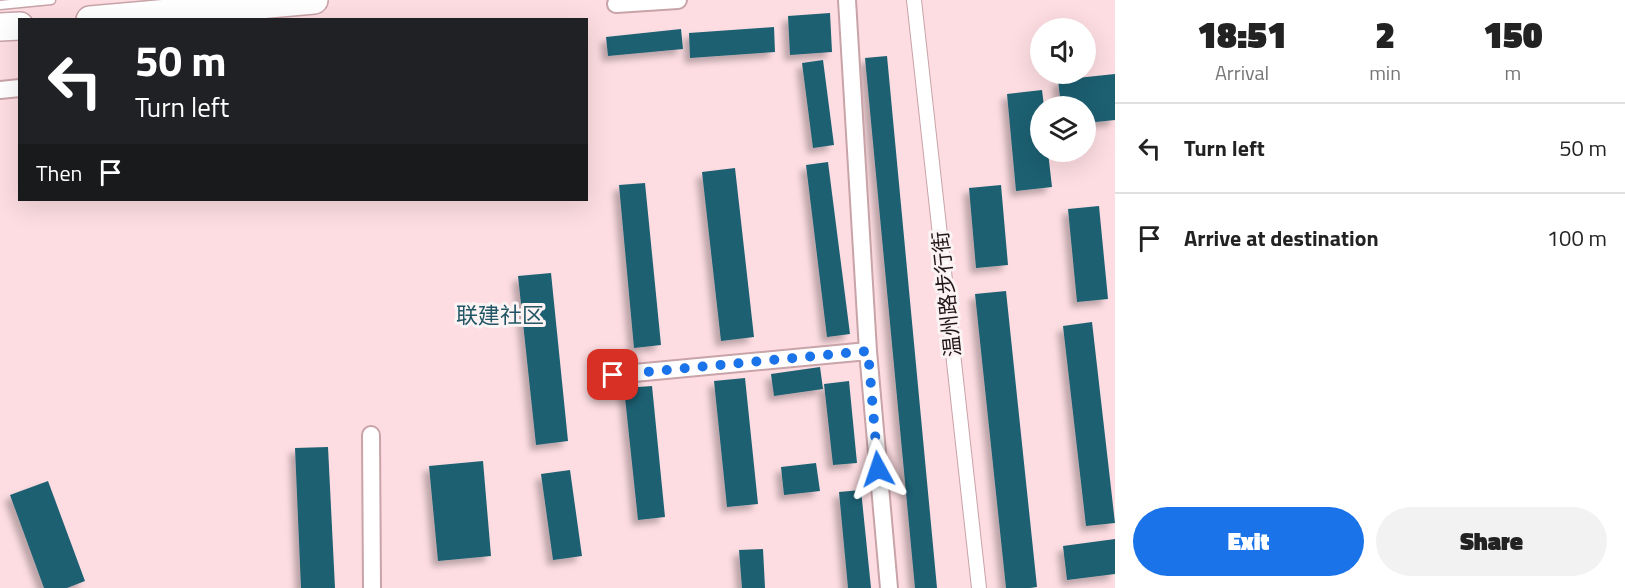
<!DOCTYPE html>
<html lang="en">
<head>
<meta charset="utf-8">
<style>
  :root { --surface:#fff; --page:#f2f2f2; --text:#222; --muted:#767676; --line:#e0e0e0; --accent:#1a73e8 }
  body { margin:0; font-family:"Titillium Web","Noto Sans SC",sans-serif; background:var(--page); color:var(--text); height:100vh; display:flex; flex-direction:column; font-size:22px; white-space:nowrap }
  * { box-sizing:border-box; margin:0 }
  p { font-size:20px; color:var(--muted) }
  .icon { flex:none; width:33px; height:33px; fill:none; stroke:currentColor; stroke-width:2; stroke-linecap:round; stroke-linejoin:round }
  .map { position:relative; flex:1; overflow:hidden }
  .panel { display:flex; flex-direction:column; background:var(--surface); width:510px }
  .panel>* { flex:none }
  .guide { position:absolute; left:18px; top:18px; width:570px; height:183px; border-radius:0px; box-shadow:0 6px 24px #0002; background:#202124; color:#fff; overflow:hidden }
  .controls { position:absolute; left:1030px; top:18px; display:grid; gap:12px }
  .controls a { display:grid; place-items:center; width:66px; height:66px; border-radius:50%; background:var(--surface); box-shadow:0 6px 24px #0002; font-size:30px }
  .pin { position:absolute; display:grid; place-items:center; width:51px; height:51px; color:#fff; margin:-26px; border-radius:12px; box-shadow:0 3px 9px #0006 }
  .me { position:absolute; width:66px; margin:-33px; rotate:355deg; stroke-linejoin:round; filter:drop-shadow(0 0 4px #0008) }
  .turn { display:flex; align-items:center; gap:21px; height:126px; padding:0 18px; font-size:27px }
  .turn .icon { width:78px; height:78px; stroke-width:2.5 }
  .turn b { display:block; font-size:42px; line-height:51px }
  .then { display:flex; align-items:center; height:57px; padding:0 18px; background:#0003; gap:12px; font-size:22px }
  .eta { display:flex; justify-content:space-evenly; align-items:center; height:102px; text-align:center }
  .eta b { font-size:36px; font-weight:800; line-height:42px }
  .cta { display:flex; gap:12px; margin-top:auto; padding:12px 18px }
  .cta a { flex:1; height:69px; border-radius:36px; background:var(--accent); color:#fff; font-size:24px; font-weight:800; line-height:69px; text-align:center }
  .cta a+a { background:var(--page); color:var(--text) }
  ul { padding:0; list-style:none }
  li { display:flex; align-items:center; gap:18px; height:90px; padding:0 18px; border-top:2px solid var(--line) }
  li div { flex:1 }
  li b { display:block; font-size:22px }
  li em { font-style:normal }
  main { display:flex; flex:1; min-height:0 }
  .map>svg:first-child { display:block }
  .building { fill:#1e6072; filter:url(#shadow) }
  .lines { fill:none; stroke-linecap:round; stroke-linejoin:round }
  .service-casing { stroke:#c8a3a8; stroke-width:11 }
  .pedestrian-casing { stroke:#c8a3a8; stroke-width:16 }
  .minor-casing { stroke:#c8a3a8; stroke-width:20 }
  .primary-casing { stroke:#c8a3a8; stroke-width:30 }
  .service { stroke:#fff; stroke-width:8 }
  .pedestrian { stroke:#fff; stroke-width:14 }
  .minor { stroke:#fff; stroke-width:16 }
  .primary { stroke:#fff; stroke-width:27 }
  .route { stroke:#1a73e8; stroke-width:10; stroke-dasharray:0 18 }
  .labels { text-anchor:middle; stroke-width:6; stroke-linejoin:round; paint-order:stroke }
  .street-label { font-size:21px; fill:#221517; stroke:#faf2f3 }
  .neighbourhood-label { font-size:22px; fill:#225665; stroke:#faf2f3 }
</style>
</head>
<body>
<main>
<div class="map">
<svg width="1115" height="588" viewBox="0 0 1115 588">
  <defs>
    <filter id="shadow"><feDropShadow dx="-5.5" dy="5.5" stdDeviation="3" flood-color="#0004"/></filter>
  </defs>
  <rect width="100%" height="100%" fill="#fddde2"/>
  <path class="building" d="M830,13l2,39 -42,3 -2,-39z
    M774,27l1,25 -85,6 -1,-25z
    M681,29l2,20 -75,7 -2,-19z
    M887,56l50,532h-22l-50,-530z
    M823,60l11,85 -21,3 -11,-85z
    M1115,74v46l-29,3v-17h-25l-3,-26z
    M1042,90l2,16h-3v46h7l4,35 -36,4 -9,-97z
    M828,162l22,172 -23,3 -21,-172z
    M735,168l19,169 -33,4 -19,-169z
    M645,183l16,162 -27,3 -15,-163z
    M1001,185l7,80 -32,3 -7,-80z
    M1099,206l9,93 -31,3 -9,-93z
    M551,273l17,168 -32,4 -18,-169z
    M1006,291l31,296 -7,1h-24l-31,-294z
    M1092,322l23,201 -29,3 -23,-200z
    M820,367l3,22 -49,7 -3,-22z
    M745,378l13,126 -31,3 -13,-126z
    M849,381l8,82 -24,2 -9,-81z
    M652,386l13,131 -27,3 -14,-132z
    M328,447l7,141h-34l-6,-140z
    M483,461l8,95 -53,5 -9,-95z
    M816,463l4,28 -36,4 -3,-28z
    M570,470l12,86 -29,4 -12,-86z
    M48,481l37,100 -18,7h-23l-34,-93z
    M861,490l10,98h-23l-9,-96z
    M1115,539v35l-48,6 -4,-34z
    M763,549l2,39h-23l-3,-38z"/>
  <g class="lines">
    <g class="service-casing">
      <path id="service" d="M0,5l51,-5"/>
    </g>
    <g class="pedestrian-casing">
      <path id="pedestrian" d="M914,0l65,588"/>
    </g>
    <g class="minor-casing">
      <path id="minor" d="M847,0l21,351 21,237
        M616,4l62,-4
        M0,90l20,-2
        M613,375l255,-24
        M371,435l1,153"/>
    </g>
    <g class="primary-casing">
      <path id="primary" d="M90,20l224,-20
        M0,27l20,-1"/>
    </g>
    <use href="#service" class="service"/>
    <use href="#pedestrian" class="pedestrian"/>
    <use href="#minor" class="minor"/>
    <use href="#primary" class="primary"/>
  </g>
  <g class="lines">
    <path class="route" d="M613,375l255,-24 10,118"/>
  </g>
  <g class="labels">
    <g class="street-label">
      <text transform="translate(947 294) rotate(-96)" y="7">温州路步行街</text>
    </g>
    <g class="neighbourhood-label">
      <text x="500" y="323">联建社区</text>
    </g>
  </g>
</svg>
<div class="controls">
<a><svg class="icon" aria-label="sound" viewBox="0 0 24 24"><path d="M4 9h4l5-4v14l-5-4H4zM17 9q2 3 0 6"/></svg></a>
<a><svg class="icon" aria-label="layers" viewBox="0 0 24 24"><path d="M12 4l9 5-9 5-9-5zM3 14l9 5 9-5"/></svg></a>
</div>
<div class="pin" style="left:613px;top:375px;background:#d93025"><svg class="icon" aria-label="arrive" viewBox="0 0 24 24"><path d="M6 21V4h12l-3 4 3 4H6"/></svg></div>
<svg class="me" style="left:878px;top:469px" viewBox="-20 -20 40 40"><path d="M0-17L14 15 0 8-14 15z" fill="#1a73e8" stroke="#fff" stroke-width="4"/></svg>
<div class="guide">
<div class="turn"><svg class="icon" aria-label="left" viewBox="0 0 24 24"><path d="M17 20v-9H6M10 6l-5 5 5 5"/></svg><div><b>50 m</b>Turn left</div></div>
<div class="then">Then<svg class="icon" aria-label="arrive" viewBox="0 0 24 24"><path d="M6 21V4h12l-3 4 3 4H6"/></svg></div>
</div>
</div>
<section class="panel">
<div class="eta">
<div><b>18:51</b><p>Arrival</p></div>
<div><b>2</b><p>min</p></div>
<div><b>150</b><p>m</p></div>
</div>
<ul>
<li><svg class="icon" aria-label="left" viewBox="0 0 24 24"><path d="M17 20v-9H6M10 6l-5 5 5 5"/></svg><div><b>Turn left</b></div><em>50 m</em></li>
<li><svg class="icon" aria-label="arrive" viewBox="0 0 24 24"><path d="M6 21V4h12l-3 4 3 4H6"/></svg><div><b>Arrive at destination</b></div><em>100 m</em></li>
</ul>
<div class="cta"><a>Exit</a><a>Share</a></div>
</section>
</main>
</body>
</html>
